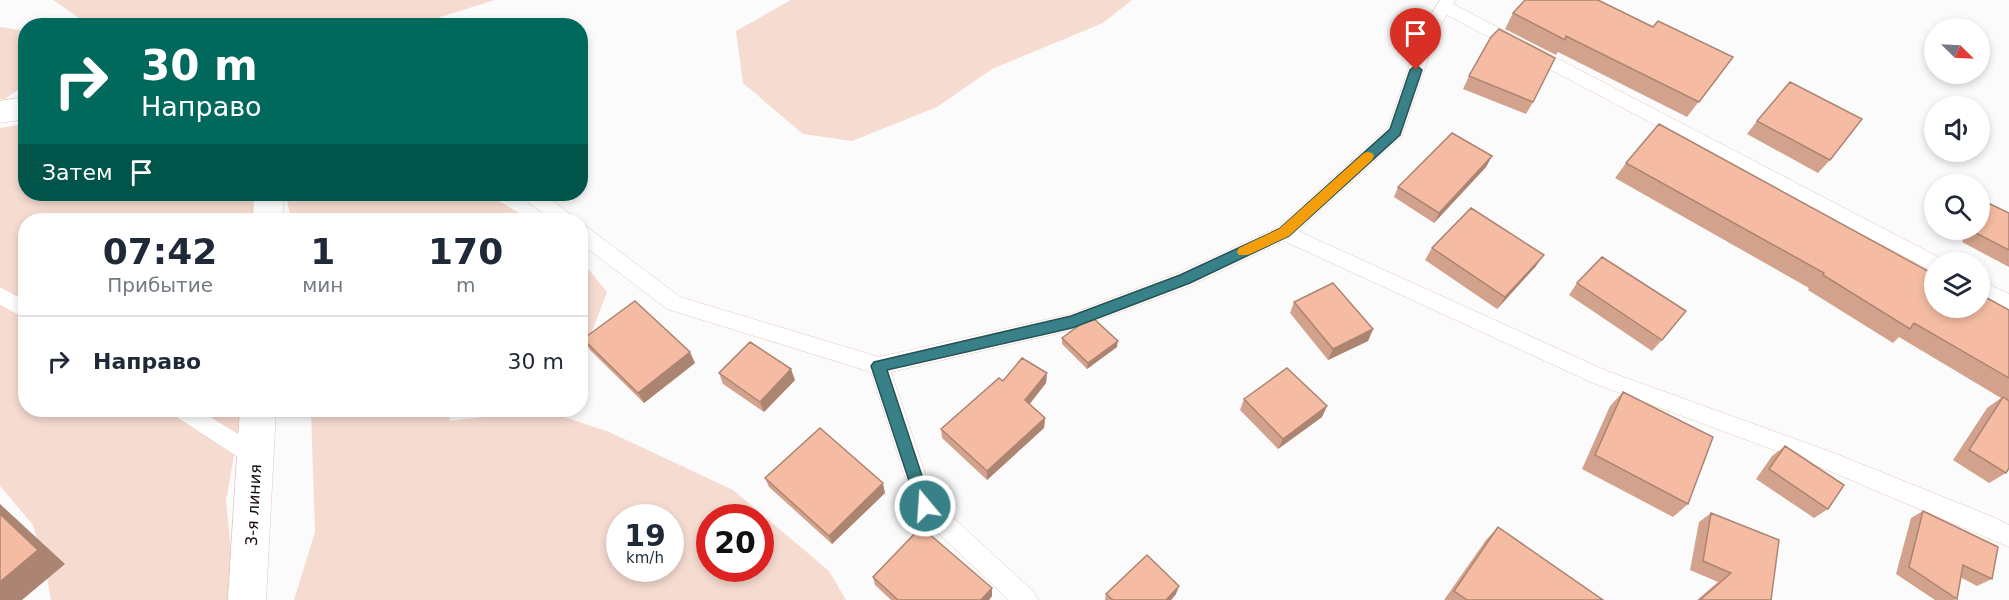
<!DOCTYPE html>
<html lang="ru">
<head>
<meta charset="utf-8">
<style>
  :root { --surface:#fff; --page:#f2f2f3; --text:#1f2937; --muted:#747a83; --line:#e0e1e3 }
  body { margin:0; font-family:"DejaVu Sans",sans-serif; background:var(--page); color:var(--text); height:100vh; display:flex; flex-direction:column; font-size:22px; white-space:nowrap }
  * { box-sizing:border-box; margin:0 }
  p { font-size:20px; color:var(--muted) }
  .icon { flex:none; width:33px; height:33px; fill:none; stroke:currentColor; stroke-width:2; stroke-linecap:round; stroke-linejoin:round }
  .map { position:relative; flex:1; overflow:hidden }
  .sheet { position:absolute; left:18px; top:213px; width:570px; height:204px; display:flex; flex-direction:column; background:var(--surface); border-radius:24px; box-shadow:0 3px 9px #0003 }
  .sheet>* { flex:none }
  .hud { position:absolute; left:18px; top:18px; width:570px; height:183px; border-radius:24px; box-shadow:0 3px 9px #0003; background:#00695c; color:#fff; overflow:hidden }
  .needle { width:39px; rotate:114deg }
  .fabs { position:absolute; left:1924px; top:18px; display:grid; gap:12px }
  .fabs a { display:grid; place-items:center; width:66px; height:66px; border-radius:50%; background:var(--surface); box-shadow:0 3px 9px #0003; font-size:30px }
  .speed { position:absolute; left:606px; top:504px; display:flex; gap:12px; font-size:30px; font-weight:700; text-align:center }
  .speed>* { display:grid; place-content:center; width:78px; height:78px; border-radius:50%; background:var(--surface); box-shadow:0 3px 9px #0003; line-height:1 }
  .speed small { font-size:15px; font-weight:400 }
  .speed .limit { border:9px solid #d22; background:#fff; color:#111 }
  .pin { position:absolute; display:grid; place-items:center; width:51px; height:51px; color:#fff; margin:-62px -26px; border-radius:50% 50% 50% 0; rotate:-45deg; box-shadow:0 0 6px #0007 }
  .pin .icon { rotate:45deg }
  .me { position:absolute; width:66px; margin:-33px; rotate:342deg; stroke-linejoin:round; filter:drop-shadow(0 0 4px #0008) }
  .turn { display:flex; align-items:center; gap:21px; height:126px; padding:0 24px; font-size:27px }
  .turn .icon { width:78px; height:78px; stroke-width:2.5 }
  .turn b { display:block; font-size:42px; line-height:51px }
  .then { display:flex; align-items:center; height:57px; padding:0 24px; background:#0003; gap:12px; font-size:22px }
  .eta { display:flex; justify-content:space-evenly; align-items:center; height:102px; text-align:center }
  .eta b { font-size:36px; font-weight:600; line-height:42px }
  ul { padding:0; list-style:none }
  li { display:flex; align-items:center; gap:18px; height:90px; padding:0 24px; border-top:2px solid var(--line) }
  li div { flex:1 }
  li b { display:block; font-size:22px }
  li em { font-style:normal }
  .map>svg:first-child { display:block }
  .green { fill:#f6dbd0; fill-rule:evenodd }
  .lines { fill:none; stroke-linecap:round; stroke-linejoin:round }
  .service-casing { stroke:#e9c6b7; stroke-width:1 }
  .minor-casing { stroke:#e9c6b7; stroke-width:1 }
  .service { fill:#fff; fill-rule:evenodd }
  .minor { fill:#fff; fill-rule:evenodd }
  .wall { fill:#d3a28c }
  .shaded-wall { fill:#ac8472 }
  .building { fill:#f5bca3; stroke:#ac8472; stroke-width:1.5 }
  .route { fill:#398188; stroke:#255458; stroke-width:1.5 }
  .slow { fill:#f59e0b }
  .labels { text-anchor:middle; stroke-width:5; stroke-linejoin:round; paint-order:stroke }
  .street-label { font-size:16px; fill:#160a06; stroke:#fff }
</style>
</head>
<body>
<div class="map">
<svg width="2009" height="600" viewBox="0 0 2009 600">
  <rect width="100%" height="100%" fill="#fbfbfb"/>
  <path class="green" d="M53,0h442l-55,17 -4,8 -345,1z
    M791,0h341l-29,23 -111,46 -55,38 -85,34 -49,-7 -60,-51 -7,-52z
    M0,27l26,4 -1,54 -20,14h-5z
    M25,124l1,70h226l2,26h-228v190h216l-16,91 9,88 -4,11h-180l-7,-38 -11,-37 -33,-39v-358z
    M286,194h201l44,26h-240z
    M580,259l27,33 -19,49 -7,2z
    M311,410h139v11l93,-11 66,22 124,58 96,81 17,29h-552l21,-68zM620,518h50v50h-50zM710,518h50v50h-50z"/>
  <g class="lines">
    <g class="service-casing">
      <path id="service" d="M1440,0h16l-3,4 489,255 2,3h-9v10l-7,-3 -481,-254 -9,14 -36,107 -104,95 309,140 227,82 159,64 16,8v22l-189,-80 -227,-84 -309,-142 -92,44 -120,45 -181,42 43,128 100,92 4,8h-29l-92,-87 -46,-141 -204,-63 -87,-66v-18l7,2 93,70 199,60 192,-43 107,-41 99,-45 111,-100 34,-99z
        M521,194h22l29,21 2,5h-22l-28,-21z
        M1980,280l29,14v18l-29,-15z
        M0,287l26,14v18l-26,-14z
        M172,410h27l64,39 3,7 -3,7 -8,3 -8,-3 -72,-47z"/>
    </g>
    <g class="minor-casing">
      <path id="minor" d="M26,97v22l-26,4v-22z
        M254,194h30l-1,26h-30z
        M240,410h36l-10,190h-38z"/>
    </g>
    <use href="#service" class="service"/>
    <use href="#minor" class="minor"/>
  </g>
  <path class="wall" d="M1513,13l140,14 80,30 -46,60 -129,-65 -2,3 -51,-26z
    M1469,76l64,26 -7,12 -63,-25z
    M1757,121l73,39 -12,13 -71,-39z
    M1492,156l-6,11 -52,56 -40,-26 4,-10z
    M1626,163l309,145 74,2v158l-3,5 -17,10 -36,-23 34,-52 14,-10 -102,-61 -6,6 -85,-53 1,-2 -194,-110z
    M1988,203l21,10v54l-47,-25 6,-12h12v-20z
    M1432,248l104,18 -39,43 -72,-49z
    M1577,283l85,57 -10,11 -83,-56z
    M1294,302l79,27 -5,12 -40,19 -38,-47z
    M1062,338l55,9 -30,22 -25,-25z
    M583,339l112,24 -51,40 -54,-53z
    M719,373l76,7 -31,32 -41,-28z
    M1047,373l-1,10 -17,21 16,14 -1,10 -57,52 -45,-42 -1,-9 62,-48z
    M1623,392l65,112 -15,13 -91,-48 28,-63z
    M1244,399l83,7 -5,11 -44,32 -38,-39z
    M1785,446l43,63 -14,9 -58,-39 16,-23z
    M765,478l120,15 -53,51 -63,-57z
    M1923,511l69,68 -15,7 -17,-9 -3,22 -3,1h-19l-39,-26 15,-56z
    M1711,513l60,87h-74l21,-18 -28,-12 9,-48z
    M1498,527l105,73h-159l42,-60z
    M873,577l119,11v8l-3,4h-98l-16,-15z
    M1106,594h70l-5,6h-66z"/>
  <path class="shaded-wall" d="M1492,156l-6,11 -52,56 5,-10z
    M1544,255l-8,11 -39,43 8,-12z
    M1373,329l-5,12 -40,19 5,-11z
    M1118,341l-1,6 -30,22 1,-6z
    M690,352l5,11 -51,40 -6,-10z
    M791,369l4,11 -31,32 -4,-10z
    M1047,373l-1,10 -21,27v-10z
    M1327,406l-5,11 -44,32 5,-10z
    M1045,418l-1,10 -57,52v-9z
    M883,483l2,10 -53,51 -3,-8z
    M0,504l65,60 -43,36h-22z
    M1179,586l-3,8 -5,6h-5z
    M992,588v8l-3,4h-8z"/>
  <path class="building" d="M1525,0h73l55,27 5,-6 75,36 -34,45 -133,-66 -1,4 -52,-27z
    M1499,29l56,29 -22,44 -64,-26 22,-39z
    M1790,82l72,37 -32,41 -73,-39z
    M1659,124l276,151v33h45v-14l29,16v68l-95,-55 -4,6 -87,-54 1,-2 -198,-110z
    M1452,133l40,23 -53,57 -41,-26z
    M1988,203l21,10v37l-35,-18 1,-2h5v-11z
    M1471,208l73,47 -39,42 -73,-49z
    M1602,257l84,54 -24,29 -85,-57z
    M1333,283l40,46 -40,20 -39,-47z
    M635,301l55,51 -52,41 -55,-54z
    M1094,319l24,22 -30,22 -26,-25 22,-16z
    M750,342l41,27 -31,33 -41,-29z
    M1022,358l25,15 -22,27 20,18 -58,53 -46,-42 58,-51 4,3z
    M1287,368l40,38 -44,33 -39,-40z
    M1623,392l90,45 -25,67 -93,-49z
    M2003,397l6,4v67l-3,5 -37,-23z
    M820,428l63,55 -54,53 -64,-58z
    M1785,446l59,39 -16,24 -59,-40z
    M1923,511l75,36 -6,32 -29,-14 -6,34 -48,-32z
    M1711,513l68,27 -8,60h-71l31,-27 -28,-12z
    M0,514l38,36 -38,32z
    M921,527l71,61 -11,12h-83l-25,-23z
    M1498,527l105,73h-136l-13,-9z
    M1147,555l32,31 -13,14h-53l-7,-6z"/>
  <path class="route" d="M1416,65l6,5 -22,65 -111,101 -99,47 -118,45 -185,42 45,136 -2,5 -5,2 -6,-2 -48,-145 3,-4 197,-46 109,-41 99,-46 111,-100 20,-59z"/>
  <path class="slow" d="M1368,152l4,1 2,3 -2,4 -83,76 -41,19h-9l-2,-3 2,-4 40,-19 85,-76z"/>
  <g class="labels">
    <g class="street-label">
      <text transform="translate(253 505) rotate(-87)" y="6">3-я линия</text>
    </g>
  </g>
</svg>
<div class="fabs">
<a><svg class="needle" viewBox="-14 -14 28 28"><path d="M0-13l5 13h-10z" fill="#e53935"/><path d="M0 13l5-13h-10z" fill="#747a83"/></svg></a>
<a><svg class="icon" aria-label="sound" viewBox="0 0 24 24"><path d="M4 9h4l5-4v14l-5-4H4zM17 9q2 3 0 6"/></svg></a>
<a><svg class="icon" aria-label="search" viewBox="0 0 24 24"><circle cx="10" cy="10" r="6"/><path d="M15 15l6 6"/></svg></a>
<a><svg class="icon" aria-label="layers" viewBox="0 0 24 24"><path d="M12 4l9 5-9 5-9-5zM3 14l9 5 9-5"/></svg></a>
</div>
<div class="speed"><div>19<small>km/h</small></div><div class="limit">20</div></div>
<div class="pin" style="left:1416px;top:70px;background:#d93025"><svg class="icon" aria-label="arrive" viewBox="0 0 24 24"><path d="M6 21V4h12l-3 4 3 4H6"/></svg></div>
<svg class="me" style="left:925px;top:506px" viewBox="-20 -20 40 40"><circle r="17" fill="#398188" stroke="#fff" stroke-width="3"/><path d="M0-11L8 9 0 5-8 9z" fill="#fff"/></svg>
<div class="hud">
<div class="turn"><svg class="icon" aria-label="right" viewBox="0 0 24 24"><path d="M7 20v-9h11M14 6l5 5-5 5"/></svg><div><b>30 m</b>Направо</div></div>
<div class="then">Затем<svg class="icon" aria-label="arrive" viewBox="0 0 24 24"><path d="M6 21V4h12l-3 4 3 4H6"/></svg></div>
</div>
<section class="sheet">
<div class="eta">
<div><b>07:42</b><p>Прибытие</p></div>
<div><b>1</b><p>мин</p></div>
<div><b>170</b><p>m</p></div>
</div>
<ul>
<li><svg class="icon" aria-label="right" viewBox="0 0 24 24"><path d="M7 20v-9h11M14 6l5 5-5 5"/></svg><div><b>Направо</b></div><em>30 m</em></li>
</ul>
</section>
</div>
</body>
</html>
